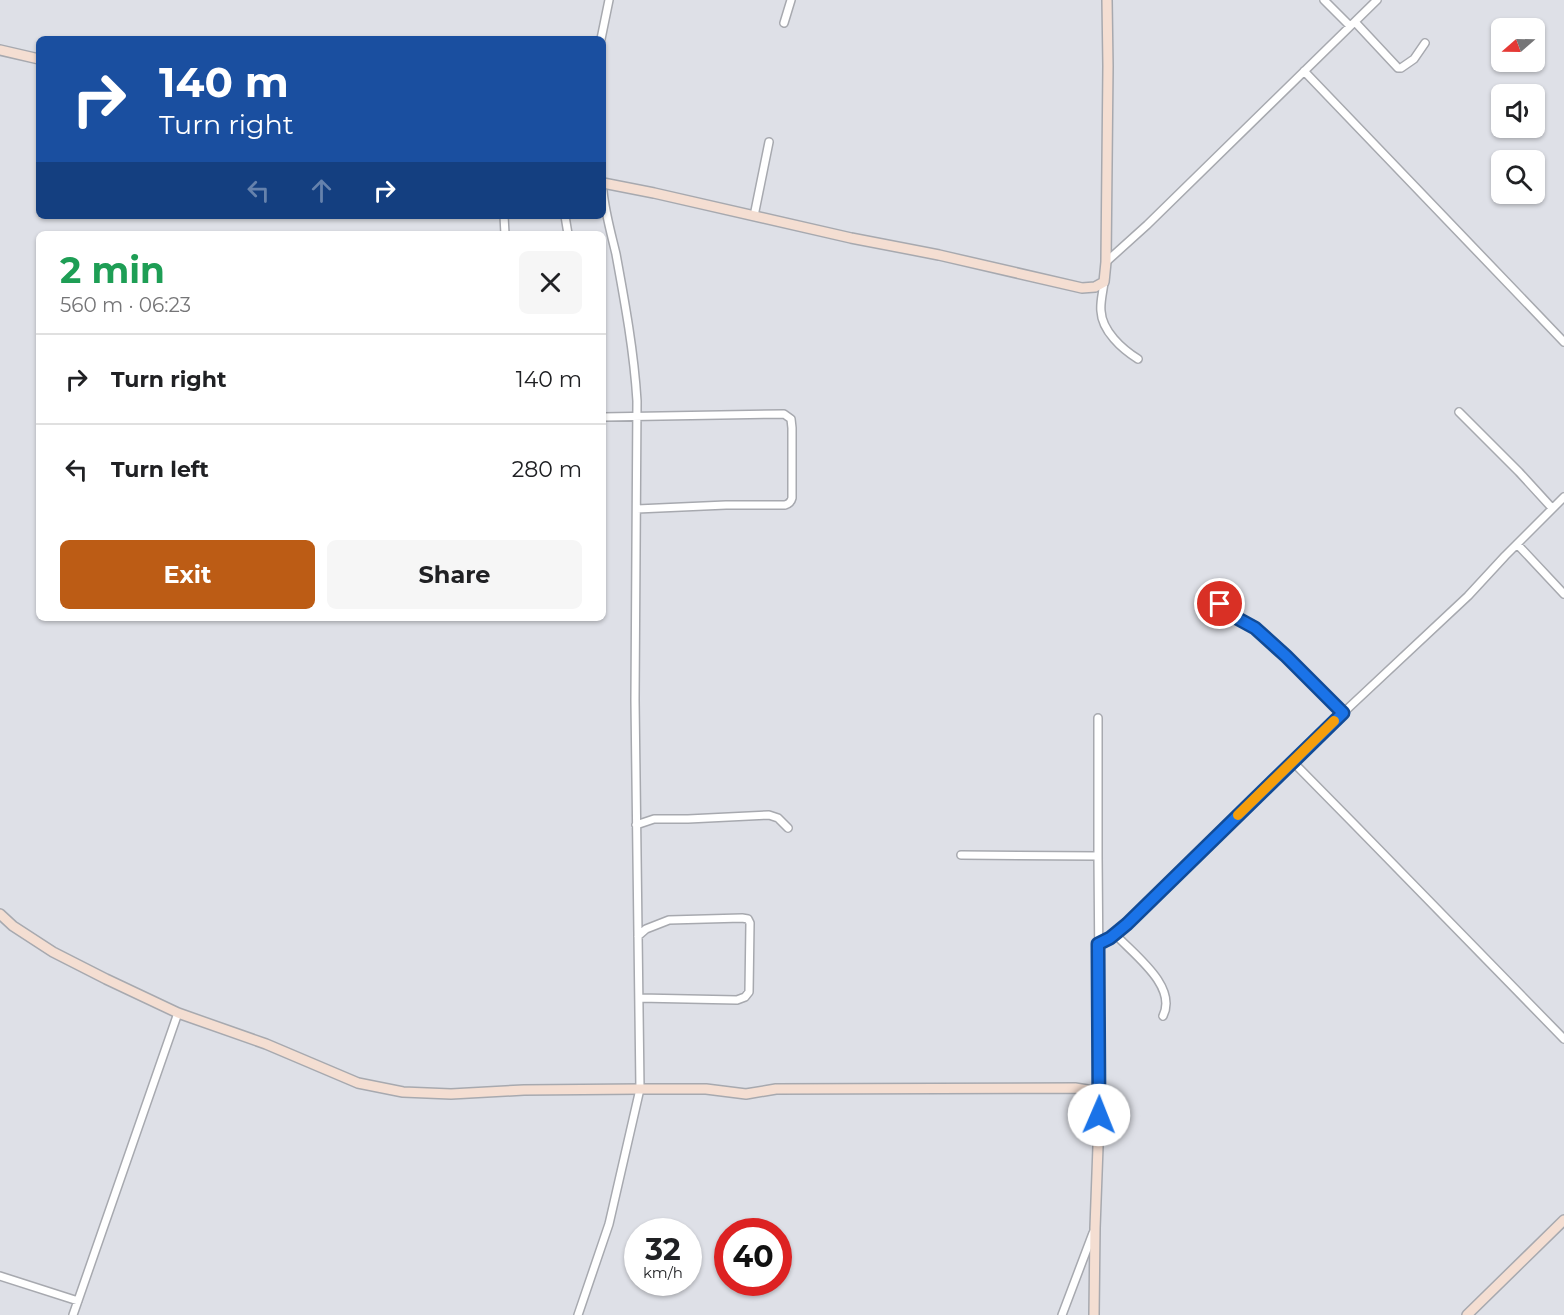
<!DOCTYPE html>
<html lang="en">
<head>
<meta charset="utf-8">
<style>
  :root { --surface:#fff; --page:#f6f6f6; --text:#202124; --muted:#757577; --line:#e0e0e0; --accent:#bc5c15 }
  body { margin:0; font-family:Montserrat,sans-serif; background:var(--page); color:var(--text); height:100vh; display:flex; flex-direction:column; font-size:22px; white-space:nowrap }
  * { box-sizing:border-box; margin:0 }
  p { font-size:20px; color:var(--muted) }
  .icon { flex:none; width:33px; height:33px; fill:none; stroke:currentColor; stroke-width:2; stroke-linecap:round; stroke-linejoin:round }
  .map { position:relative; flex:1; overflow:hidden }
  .side { position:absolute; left:36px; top:231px; width:570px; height:390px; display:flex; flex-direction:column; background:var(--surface); border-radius:9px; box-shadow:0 2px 4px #0004 }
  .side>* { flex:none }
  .guide { position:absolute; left:36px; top:36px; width:570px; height:183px; border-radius:9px; box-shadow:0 2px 4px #0004; background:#1a4fa0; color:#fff; overflow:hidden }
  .needle { width:39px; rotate:250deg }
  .tools { position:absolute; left:1491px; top:18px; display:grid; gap:12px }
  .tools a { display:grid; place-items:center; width:54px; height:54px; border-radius:9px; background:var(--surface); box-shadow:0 2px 4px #0004; font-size:30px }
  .speed { position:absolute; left:624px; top:1218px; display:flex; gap:12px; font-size:30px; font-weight:700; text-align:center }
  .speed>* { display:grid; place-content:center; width:78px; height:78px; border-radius:50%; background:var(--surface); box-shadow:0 2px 4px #0004; line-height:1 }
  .speed small { font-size:15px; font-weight:400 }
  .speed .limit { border:9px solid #d22; background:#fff; color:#111 }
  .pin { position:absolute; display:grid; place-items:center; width:51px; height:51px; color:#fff; margin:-26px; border:3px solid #fff; border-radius:50%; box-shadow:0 2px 6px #0007 }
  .me { position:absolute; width:66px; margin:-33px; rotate:1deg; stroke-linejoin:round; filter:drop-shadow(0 0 4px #0008) }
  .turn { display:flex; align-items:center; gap:21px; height:126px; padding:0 24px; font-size:27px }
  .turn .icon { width:78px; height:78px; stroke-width:2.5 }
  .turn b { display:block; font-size:42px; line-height:51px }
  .lanes { display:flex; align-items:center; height:57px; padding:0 24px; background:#0003; justify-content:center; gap:30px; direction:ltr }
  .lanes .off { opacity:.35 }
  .round { display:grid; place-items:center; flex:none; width:63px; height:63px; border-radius:9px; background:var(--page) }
  .head { display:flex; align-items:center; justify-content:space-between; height:102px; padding:0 24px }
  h1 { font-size:36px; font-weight:700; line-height:45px; color:#1e9e55 }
  .cta { display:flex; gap:12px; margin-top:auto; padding:12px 24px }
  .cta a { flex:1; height:69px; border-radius:9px; background:var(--accent); color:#fff; font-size:24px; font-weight:700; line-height:69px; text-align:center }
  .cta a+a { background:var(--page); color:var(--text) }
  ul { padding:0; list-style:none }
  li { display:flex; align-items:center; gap:18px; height:90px; padding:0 24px; border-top:2px solid var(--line) }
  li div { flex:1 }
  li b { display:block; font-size:22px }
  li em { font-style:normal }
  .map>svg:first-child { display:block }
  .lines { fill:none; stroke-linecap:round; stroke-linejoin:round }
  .street-casing { stroke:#a7a9af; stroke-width:10 }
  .secondary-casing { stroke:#a7a9af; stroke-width:12 }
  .street { stroke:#fff; stroke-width:7 }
  .secondary { stroke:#f4ded2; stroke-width:9 }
  .route-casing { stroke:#114b97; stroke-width:15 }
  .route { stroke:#1a73e8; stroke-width:10 }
  .slow { stroke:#f59e0b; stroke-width:10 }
</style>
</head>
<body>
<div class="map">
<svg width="1564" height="1315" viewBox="0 0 1564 1315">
  <rect width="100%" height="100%" fill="#dee0e7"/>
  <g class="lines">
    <g class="street-casing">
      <path id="street" d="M1324,0l26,26
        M1355,22l43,46h3l13,-9 11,-16
        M784,23l7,-23
        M601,39l8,-39
        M1304,71c87,90 173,181 260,271
        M504,216l1,18
        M565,216l3,18
        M754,216l15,-74
        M1106,262l41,-37 230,-225
        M1104,282c-1,10 -4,20 -3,29 1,20 21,38 37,48
        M1459,412l60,60 33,36
        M603,417l181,-3 7,5 1,9v70c-1,4 -3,6 -7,7h-59l-89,4
        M1517,544l47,50
        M1220,604l13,12 22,12 31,28 57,57
        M1098,718v138l2,236
        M1293,762l63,64 208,213
        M636,825l18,-6h34l81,-4 9,3 10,10
        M961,855l137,1
        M1115,934c18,20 63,52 48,82
        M638,936l8,-7 23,-9 73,-2 6,1 2,4 -1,69 -4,5 -8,3 -98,-2
        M1098,944l12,-6 17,-14 216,-211 125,-117 37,-40 59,-59
        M0,1276l78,25
        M73,1315l105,-302
        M578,1315l31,-91 31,-135 -5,-389 2,-299c-3,-49 -12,-98 -21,-147 -5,-21 -11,-42 -13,-63
        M1062,1315l31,-82"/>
    </g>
    <g class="secondary-casing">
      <path id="secondary" d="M0,50l39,9
        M603,183l51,10 197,45 88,17 143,33 13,-1 9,-5 2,-20 2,-196 -1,-66
        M0,914l13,12 40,26 53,27 72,34 88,31 92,39 45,9 48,2 73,-4 116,-1h66l40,5 30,-5 299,-1 25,4 -5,136 -1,87
        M1467,1315l97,-95"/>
    </g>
    <use href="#street" class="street"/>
    <use href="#secondary" class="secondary"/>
  </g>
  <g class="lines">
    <g class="route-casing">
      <path id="route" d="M1099,1115l-1,-171 12,-6 17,-14 216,-211 -57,-57 -31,-28 -22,-12 -13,-12"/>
    </g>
    <use href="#route" class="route"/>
    <path class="slow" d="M1238,815l96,-94"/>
  </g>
</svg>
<div class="tools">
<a><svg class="needle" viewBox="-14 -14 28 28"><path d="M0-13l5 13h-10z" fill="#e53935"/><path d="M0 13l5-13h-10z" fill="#757577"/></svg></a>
<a><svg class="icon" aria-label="sound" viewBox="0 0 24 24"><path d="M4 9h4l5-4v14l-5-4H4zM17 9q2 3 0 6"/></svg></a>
<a><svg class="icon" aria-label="search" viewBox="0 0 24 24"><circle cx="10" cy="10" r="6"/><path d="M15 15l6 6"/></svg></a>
</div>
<div class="speed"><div>32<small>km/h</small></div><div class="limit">40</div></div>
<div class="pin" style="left:1220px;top:604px;background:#d93025"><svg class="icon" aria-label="arrive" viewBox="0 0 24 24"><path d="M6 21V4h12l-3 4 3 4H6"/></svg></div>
<svg class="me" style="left:1099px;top:1115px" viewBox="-20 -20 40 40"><circle r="19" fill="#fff"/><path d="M0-13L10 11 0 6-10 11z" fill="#1a73e8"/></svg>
<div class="guide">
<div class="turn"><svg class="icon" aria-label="right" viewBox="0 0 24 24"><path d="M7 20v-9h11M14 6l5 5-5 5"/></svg><div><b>140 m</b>Turn right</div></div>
<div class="lanes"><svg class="icon off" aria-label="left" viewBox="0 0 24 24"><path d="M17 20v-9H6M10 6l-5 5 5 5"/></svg><svg class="icon off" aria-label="ahead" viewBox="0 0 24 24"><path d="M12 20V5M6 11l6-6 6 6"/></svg><svg class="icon" aria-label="right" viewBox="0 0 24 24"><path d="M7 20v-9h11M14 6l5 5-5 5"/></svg></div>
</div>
<section class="side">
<div class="head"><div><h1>2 min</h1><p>560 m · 06:23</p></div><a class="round"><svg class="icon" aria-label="close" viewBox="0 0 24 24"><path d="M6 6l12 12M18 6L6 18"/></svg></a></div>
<ul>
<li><svg class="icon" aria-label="right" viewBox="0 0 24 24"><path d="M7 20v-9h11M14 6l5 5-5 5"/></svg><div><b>Turn right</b></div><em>140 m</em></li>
<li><svg class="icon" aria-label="left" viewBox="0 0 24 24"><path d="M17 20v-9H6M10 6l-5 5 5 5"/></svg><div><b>Turn left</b></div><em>280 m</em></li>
</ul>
<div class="cta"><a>Exit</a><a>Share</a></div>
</section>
</div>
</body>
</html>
